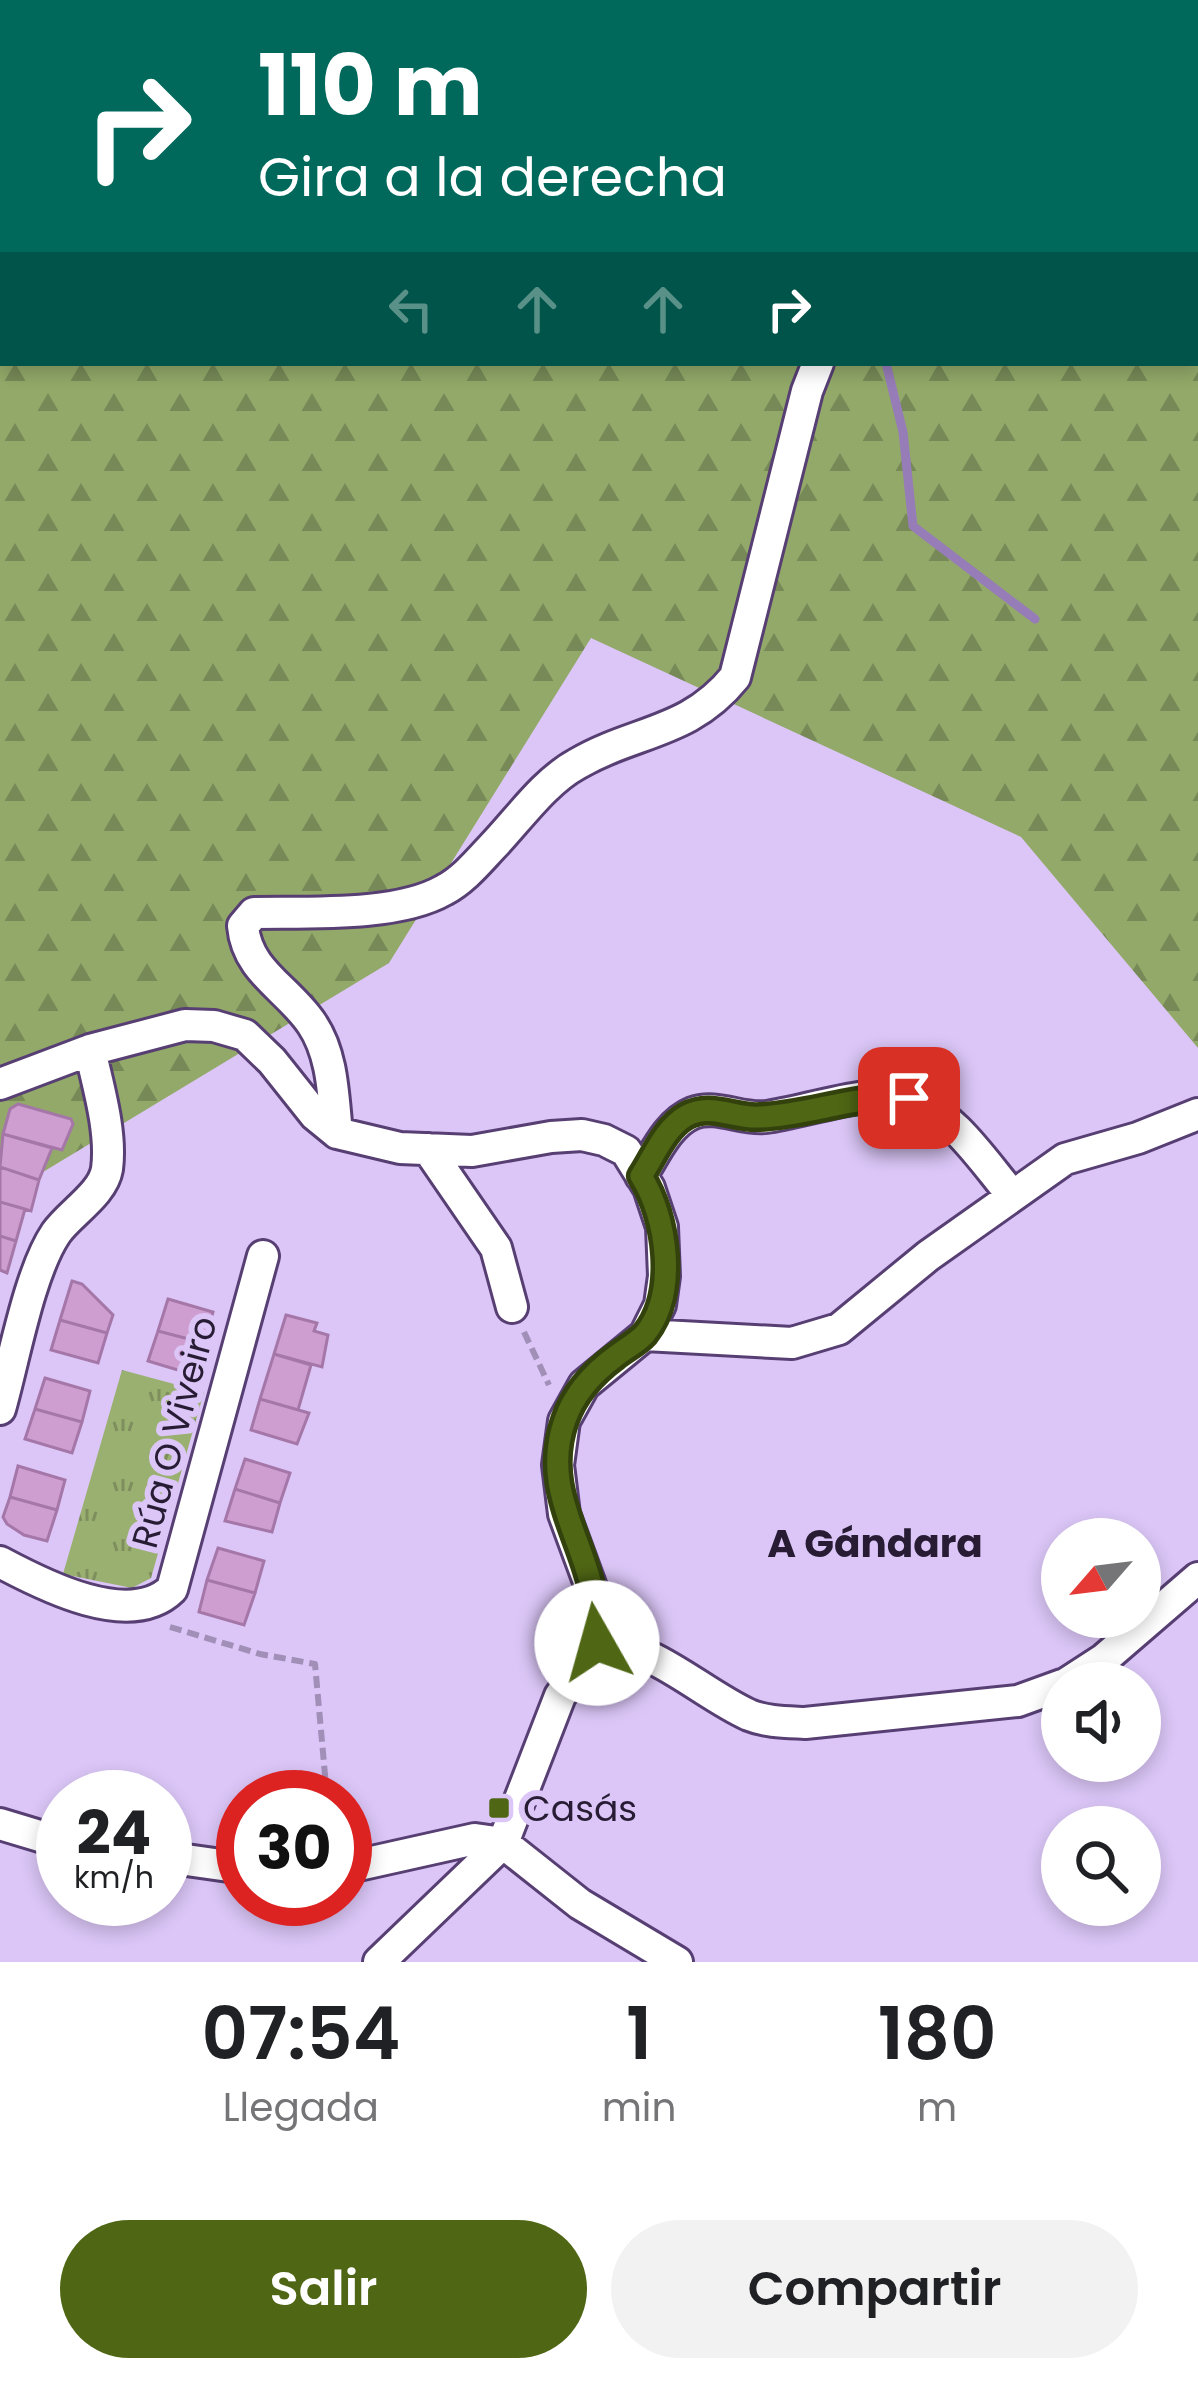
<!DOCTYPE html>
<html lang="es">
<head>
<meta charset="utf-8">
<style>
  :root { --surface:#fff; --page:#f2f2f2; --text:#202124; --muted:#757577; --accent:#4f6614 }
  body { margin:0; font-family:Poppins,sans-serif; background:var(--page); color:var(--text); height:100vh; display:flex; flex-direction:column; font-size:45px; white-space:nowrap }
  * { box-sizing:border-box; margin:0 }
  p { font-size:39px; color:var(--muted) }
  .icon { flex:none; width:66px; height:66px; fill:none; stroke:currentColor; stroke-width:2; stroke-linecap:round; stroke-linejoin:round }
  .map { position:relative; height:1962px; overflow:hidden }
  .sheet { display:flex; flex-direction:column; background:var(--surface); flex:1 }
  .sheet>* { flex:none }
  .top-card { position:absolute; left:0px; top:0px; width:1200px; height:366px; box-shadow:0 6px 18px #0003; background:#00695c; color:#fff; overflow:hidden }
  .needle { width:78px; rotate:242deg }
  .buttons { position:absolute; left:1041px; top:1518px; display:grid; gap:24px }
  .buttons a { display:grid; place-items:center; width:120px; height:120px; border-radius:50%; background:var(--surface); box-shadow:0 6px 18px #0003; font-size:60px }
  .speed { position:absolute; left:36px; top:1770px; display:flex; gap:24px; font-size:60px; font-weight:700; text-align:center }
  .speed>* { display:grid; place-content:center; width:156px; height:156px; border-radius:50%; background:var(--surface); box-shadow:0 6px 18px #0003; line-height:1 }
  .speed small { font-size:30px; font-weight:400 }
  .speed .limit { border:18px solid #d22; background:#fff; color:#111 }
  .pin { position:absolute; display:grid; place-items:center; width:102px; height:102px; color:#fff; margin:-51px; border-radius:24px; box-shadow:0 6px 18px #0006 }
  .me { position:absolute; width:132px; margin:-66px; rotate:353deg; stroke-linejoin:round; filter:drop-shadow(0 0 9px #0008) }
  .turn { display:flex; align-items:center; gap:42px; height:252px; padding:0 60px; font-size:54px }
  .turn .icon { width:156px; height:156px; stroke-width:2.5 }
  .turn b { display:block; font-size:84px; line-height:102px }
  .lanes { display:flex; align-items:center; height:114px; padding:0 60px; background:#0003; justify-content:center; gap:60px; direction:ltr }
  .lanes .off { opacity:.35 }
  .eta { display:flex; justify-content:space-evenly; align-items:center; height:204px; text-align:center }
  .eta b { font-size:72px; font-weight:600; line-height:84px }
  .cta { display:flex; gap:24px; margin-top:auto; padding:24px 60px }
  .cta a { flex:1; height:138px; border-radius:72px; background:var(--accent); color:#fff; font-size:48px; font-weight:600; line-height:138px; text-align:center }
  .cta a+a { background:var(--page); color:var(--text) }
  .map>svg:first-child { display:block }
  .grass { fill:url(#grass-tufts) }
  .forest { fill:url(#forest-firs); fill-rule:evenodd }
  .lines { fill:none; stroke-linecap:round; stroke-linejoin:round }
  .stream { stroke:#977db8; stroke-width:9 }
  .building { fill:#ce9ed1; stroke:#a577a8; stroke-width:3 }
  .minor-casing { stroke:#573f73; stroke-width:36 }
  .path { stroke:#a18fb8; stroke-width:6; stroke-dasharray:12 6; stroke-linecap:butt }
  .minor { stroke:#fff; stroke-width:30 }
  .route-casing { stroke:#33420d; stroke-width:30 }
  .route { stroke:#4f6614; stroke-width:21 }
  .poi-dot { fill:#4f6614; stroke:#dbc6f7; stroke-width:4.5 }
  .labels { text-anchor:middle; stroke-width:12; stroke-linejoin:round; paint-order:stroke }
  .street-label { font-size:36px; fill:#271c34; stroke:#dbc6f7 }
  .poi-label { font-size:36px; fill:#271c34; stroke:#dbc6f7; text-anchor:start }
  .neighbourhood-label { font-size:39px; font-weight:bold; fill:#271c34; stroke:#dbc6f7 }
</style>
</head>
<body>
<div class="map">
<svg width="1198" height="1962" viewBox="0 0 1198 1962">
  <defs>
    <pattern id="grass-tufts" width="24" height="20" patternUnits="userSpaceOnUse" patternTransform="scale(3)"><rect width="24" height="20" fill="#9ab070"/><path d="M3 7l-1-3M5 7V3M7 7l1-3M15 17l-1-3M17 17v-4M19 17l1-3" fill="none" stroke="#7e8e5d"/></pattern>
    <pattern id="forest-firs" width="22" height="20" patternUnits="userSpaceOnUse" patternTransform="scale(3)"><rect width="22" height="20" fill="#92a969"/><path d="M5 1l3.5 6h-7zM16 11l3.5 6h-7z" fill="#778957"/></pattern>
  </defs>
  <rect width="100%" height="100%" fill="#dbc6f7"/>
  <path class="grass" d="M122,1370l82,22 -53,186 -19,10 -69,-14z"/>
  <path class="forest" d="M0,0h1198v1048l-177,-211 -430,-199 -202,325 -389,235zM3,3h1194v360h-1194z"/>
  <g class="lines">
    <path class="stream" d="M816,0l1,3
      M886,363l17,69 10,94 122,93"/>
  </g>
  <path class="building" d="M18,1104l53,15 2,5 -11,26 -59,-16 7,-25z
    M3,1134l49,14 -13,32 -39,-13z
    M0,1167l39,13 -8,31 -31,-9z
    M0,1202l25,7 -9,32 -16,-5z
    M0,1236l16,5 -9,32 -7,-3z
    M72,1281l10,3 31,31 -6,18 -47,-13z
    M168,1299l45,13 -9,31 -46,-12z
    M286,1315l31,8 -3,8 14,4 -6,32 -48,-13z
    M60,1320l47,13 -9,30 -47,-13z
    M158,1331l46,12 -10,32 -46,-14z
    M274,1354l37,11 -13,45 -38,-11z
    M45,1378l45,13 -8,31 -47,-13z
    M260,1399l49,14 -12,31 -46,-14z
    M35,1409l47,13 -10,31 -47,-14z
    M245,1459l45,14 -10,30 -45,-14z
    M18,1466l47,14 -8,30 -47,-13z
    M235,1489l45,14 -8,29 -47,-11z
    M10,1497l47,13 -10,31 -23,-6 -17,-11 -4,-7z
    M218,1548l46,13 -9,32 -48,-13z
    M207,1580l48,13 -11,32 -45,-13z"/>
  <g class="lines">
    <g class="minor-casing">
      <path id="minor" d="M1197,246h1
        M0,1084l90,-34 95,-25 29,1 31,9 27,26 43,54 22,18 63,15 72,3 79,-14 31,-2 22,5 22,11 23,37 13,39 2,49 -4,29 -15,30 -61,50 -20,36 -6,44 6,49 31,84 2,45 -37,53 -57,147 -124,119
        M337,1133c-4,-37 -4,-78 -25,-109 -24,-36 -65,-52 -69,-98l11,-13c54,-1 143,4 190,-23 19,-10 33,-27 48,-43 26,-27 52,-65 85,-83 58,-34 112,-30 158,-87l72,-286 11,-28
        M428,1149l68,99 16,59
        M641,1176c14,-22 27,-53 52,-63 24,-9 48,7 73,4 39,-5 110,-31 146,-18 42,16 72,63 100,96
        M645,1335l147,8 47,-14 89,-73 137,-97 73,-21 60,-24
        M0,1409c14,-49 29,-136 56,-176 14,-20 47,-39 51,-64 5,-37 -9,-83 -17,-119
        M0,1562c43,23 130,68 172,27l91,-333
        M597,1643c57,2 102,49 152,72 17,7 38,7 56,8l213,-22 44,-16
        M1067,1683l37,-24 94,-81
        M0,1824l63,19
        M503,1843l77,61 97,58
        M165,1857l78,11
        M345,1868l130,-29 28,4"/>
    </g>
    <path class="path" d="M1138,0l3,3
      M1197,59l1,2
      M524,1332l25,53
      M170,1627l90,27 55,10 12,133"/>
    <use href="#minor" class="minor"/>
  </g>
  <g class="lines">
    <g class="route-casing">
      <path id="route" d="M597,1643c-1,-14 0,-31 -3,-46 -12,-61 -53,-110 -29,-177 9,-26 29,-48 51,-64 9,-7 22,-14 29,-22 33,-41 22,-117 -4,-158 13,-20 24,-48 45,-60 25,-14 48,3 74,1 50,-2 98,-23 149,-19"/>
    </g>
    <use href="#route" class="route"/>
  </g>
  <rect class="poi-dot" x="487" y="1796" width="24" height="24" rx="6"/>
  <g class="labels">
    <g class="street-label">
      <text transform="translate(174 1432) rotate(-75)" y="13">Rúa O Viveiro</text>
    </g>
    <g class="poi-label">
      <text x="523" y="1821">Casás</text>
    </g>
    <g class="neighbourhood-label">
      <text x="875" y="1557">A Gándara</text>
    </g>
  </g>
</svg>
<div class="buttons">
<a><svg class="needle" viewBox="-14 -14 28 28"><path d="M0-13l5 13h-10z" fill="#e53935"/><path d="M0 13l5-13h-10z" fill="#757577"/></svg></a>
<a><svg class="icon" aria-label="sound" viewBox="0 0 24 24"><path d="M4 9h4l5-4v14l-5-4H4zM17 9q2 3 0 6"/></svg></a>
<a><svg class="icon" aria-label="search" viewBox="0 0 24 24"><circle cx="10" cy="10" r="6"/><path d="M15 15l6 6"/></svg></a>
</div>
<div class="speed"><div>24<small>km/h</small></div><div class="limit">30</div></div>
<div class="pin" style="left:909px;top:1098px;background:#d93025"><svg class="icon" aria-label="arrive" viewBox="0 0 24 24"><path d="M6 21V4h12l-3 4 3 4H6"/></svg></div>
<svg class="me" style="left:597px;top:1643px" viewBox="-20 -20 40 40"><circle r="19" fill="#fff"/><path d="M0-13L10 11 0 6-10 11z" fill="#4f6614"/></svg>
<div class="top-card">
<div class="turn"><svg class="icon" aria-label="right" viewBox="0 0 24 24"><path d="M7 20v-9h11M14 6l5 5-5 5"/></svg><div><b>110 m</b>Gira a la derecha</div></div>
<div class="lanes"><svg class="icon off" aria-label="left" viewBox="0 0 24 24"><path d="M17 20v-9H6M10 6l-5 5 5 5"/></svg><svg class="icon off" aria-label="ahead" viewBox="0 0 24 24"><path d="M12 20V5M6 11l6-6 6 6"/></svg><svg class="icon off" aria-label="ahead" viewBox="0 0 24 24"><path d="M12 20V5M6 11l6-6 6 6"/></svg><svg class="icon" aria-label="right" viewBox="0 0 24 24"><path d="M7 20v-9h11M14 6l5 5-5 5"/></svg></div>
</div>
</div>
<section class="sheet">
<div class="eta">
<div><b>07:54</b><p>Llegada</p></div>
<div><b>1</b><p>min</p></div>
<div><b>180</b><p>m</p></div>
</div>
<div class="cta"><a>Salir</a><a>Compartir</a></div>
</section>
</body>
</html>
